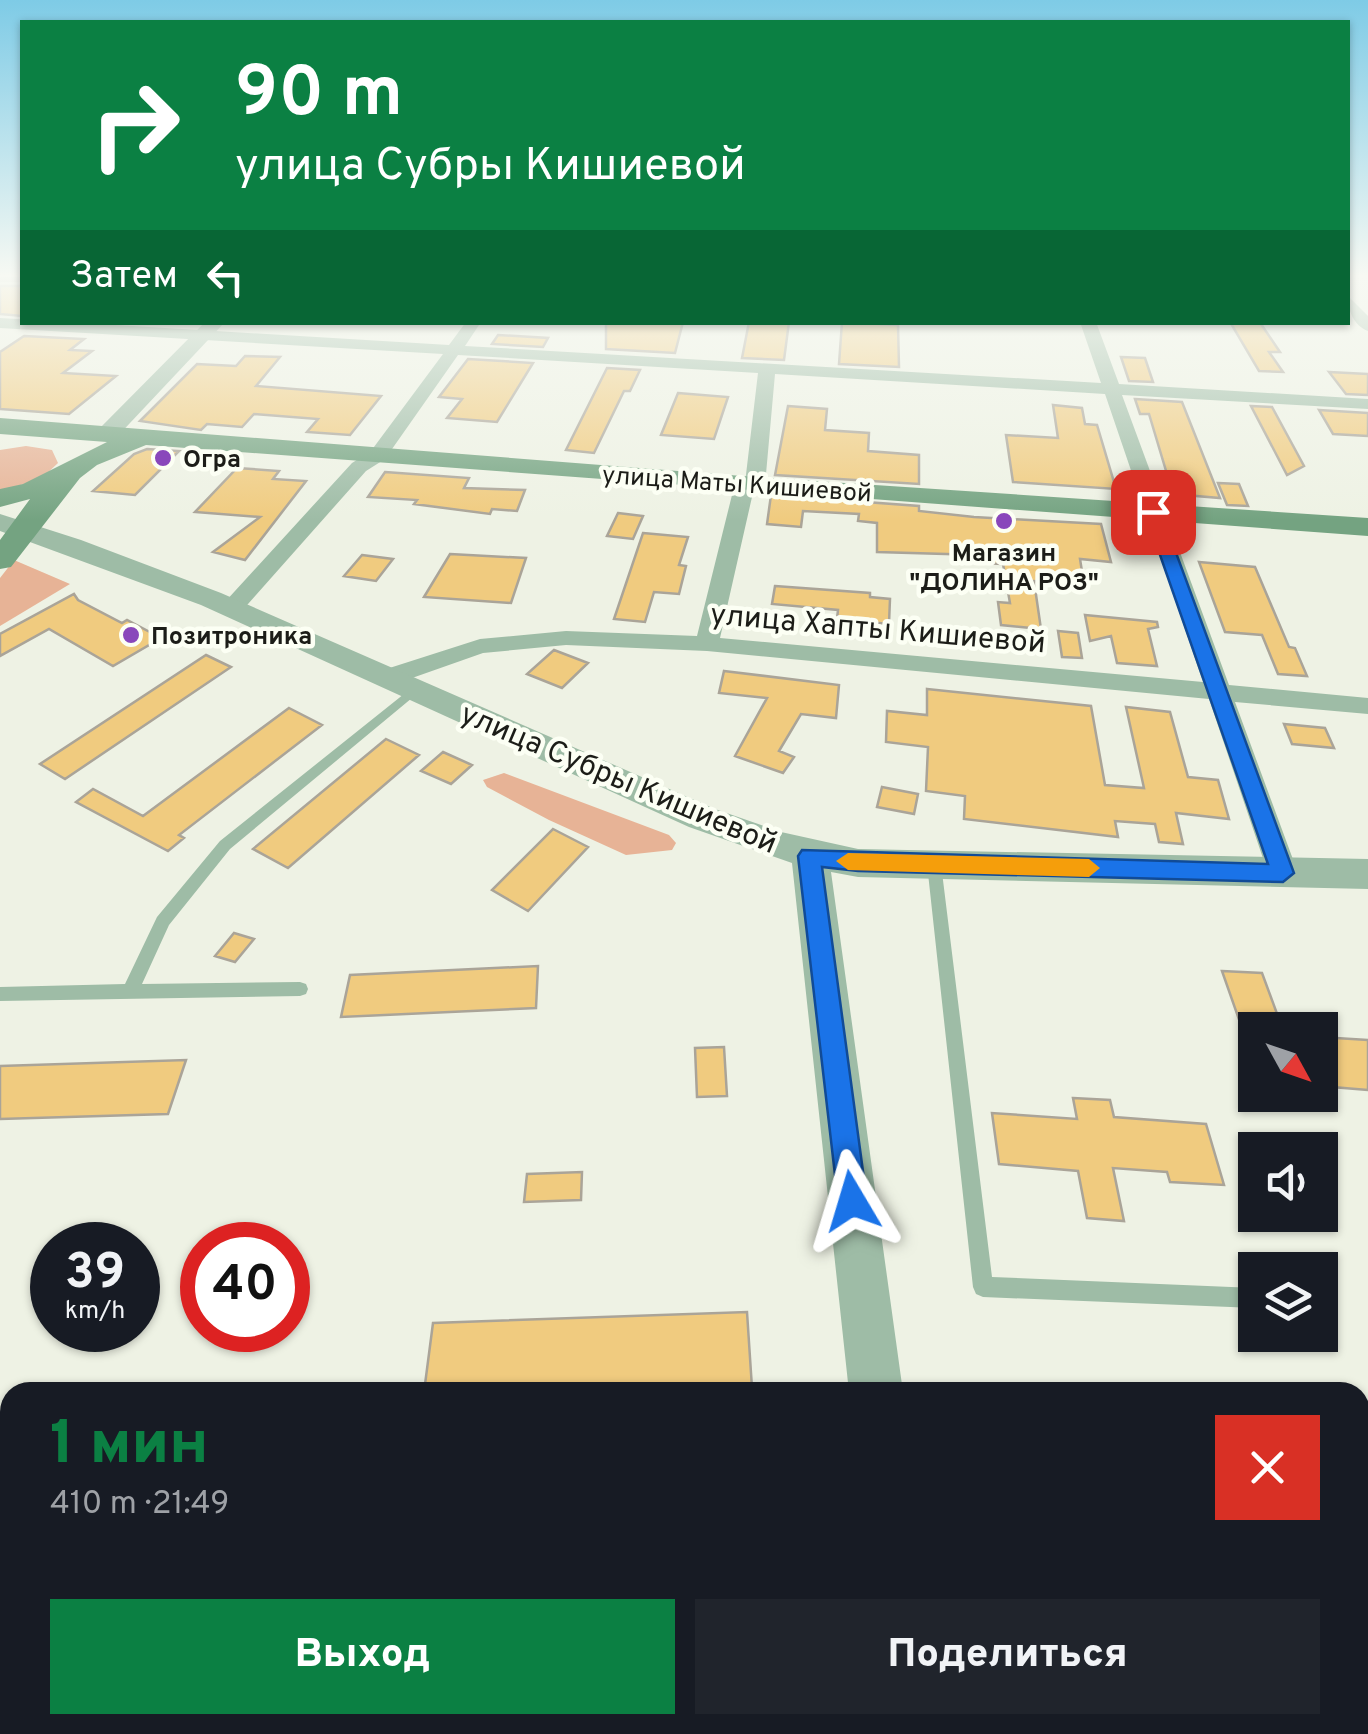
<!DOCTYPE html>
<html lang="ru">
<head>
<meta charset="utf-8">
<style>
  :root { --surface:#171b24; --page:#20242c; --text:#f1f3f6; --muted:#9ea1a6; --accent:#0b8043 }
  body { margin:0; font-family:Overpass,sans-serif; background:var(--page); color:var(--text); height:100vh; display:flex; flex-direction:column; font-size:38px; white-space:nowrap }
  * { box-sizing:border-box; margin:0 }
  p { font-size:32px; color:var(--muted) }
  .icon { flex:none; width:55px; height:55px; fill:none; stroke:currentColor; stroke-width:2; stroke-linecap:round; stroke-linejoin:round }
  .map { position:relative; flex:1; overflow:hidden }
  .panel { position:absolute; left:0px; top:1382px; width:1370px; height:352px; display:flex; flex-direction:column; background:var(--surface); border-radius:30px 30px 0 0; box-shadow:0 2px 8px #0004 }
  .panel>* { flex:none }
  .guide { position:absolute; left:20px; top:20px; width:1330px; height:305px; border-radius:0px; box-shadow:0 2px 8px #0004; background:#0b8043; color:#fff; overflow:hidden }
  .needle { width:65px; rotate:130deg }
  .buttons { position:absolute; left:1238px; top:1012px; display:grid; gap:20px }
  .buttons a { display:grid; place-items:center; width:100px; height:100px; border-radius:0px; background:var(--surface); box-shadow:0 2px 8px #0004; font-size:50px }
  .speed { position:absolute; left:30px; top:1222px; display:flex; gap:20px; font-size:50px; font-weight:700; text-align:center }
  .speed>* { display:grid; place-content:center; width:130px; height:130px; border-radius:50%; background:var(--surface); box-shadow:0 2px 8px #0004; line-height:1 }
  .speed small { font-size:25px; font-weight:400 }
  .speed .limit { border:15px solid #d22; background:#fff; color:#111 }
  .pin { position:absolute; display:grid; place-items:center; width:85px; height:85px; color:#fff; margin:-42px; border-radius:20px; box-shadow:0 5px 15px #0006 }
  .me { position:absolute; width:110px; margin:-55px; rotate:353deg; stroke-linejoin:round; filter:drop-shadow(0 0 8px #0008) }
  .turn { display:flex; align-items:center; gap:35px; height:210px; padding:0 50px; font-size:45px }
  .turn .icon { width:130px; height:130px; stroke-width:2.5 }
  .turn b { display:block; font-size:70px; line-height:85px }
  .then { display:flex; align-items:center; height:95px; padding:0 50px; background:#0003; gap:20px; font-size:38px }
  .round { display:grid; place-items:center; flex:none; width:105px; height:105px; border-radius:0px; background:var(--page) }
  .overview { display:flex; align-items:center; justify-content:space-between; height:170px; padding:0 50px }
  h1 { font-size:60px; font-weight:800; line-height:75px; color:var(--accent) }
  .cta { display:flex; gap:20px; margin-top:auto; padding:20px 50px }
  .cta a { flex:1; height:115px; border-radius:0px; background:var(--accent); color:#fff; font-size:40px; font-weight:800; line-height:115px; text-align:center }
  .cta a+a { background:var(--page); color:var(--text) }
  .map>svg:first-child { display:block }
  .green { fill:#e7b396 }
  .building { fill:#f0cb7f; stroke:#aaa498; stroke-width:2.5 }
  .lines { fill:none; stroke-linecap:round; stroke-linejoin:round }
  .service { fill:#9ebca6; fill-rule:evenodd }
  .minor { fill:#9ebca6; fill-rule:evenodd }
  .tertiary { fill:#9ebca6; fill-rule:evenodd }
  .secondary { fill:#74a381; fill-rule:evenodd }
  .route { fill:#1a73e8; stroke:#114b97; stroke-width:2.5 }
  .slow { fill:#f59e0b }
  .poi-dot { fill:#8947bb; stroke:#fcfff4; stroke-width:4 }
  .labels { text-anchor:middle; stroke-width:9; stroke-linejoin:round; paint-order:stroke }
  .far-poi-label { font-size:25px; font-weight:bold; fill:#1c1d18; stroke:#fcfff4; text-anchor:start }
  .far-street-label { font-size:25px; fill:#1c1d18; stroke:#fcfff4 }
  .street-label { font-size:30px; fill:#1c1d18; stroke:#fcfff4 }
</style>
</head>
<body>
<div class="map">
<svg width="1368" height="1734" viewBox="0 0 1368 1734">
  <rect width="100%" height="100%" fill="#eef2e4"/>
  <path class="green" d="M26,446l26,4 6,13 -17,16 -41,12v-41z
    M14,560l56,24 -70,42v-48z
    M504,773l165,62 7,8 -4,7 -46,5 -77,-35 -62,-33 -4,-7z"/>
  <path class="building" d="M0,286h22v30l-22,-2z
    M606,322h77l-8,31 -69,-4z
    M749,322h40l-5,38 -42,-2z
    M842,322l56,3 1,42 -60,-3z
    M1230,322l31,2 19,28h-11l14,20 -24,-1z
    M498,335l50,3 -5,9 -51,-3z
    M24,336l60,3 -14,11 22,1 -29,22 53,3 -47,38 -69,-5v-57z
    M245,356l35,1 -24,29 125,10 -31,39 -43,-3 11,-13 -64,-5 -12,13 -35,-3 -6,6 -61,-9 57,-57 39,2z
    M1121,357l24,1 8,24 -24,-1z
    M468,359l65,4 -36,59 -50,-4 15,-19 -23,-2z
    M607,368l33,2 -10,21h-6l-30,62 -28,-3z
    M1329,372l39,2v21l-22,-1z
    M678,393l50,4 -14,42 -53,-4z
    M1135,399l47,3 38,96 -47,-4 -24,-80h-9z
    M1053,405l29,3 3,16 12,1 19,64 -103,-7 -7,-47 52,3z
    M788,406l39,3 -2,21 44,3 -1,18 51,4v29l-144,-9z
    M1251,406l21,1 32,59 -17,9z
    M1319,410l49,3v23l-35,-2z
    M147,449l32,2 -44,44 -42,-4 41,-37z
    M237,468l42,3 -6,8 33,2 -61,79 -32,-8 47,-35 -65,-5z
    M385,472l84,6 -5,10 61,2 -8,21 -25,-2 -2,5 -76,-10 3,-4 -49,-3z
    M1218,483l21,1 9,22 -21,-1z
    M771,495l148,11v5l55,6 127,7 10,38 -31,-3 4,25 -50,-3 7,48 -40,-4 -3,-23 12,1 -7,-39 -22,-1 -1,-8 -103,-3v-29l-19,-2 1,-7 -56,-3 -2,16 -34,-3z
    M618,513l25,3 -10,23 -26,-3z
    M643,533l45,4 -9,28 7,1 -7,28 -25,-2 -9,30 -31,-3z
    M450,554l76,4 -15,45 -87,-6z
    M362,555l31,4 -17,22 -32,-5z
    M1199,562l56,5 34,80 6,1 12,28 -29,-2 -16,-39 -37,-3z
    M775,586l95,7v4l20,2 -1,25 -52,-5 1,-9 -66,-6z
    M74,594l4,6 44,23 5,-3 34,18 -48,28 -64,-37 -49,27v-22z
    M1085,615l72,7 1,5 -10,2 9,37 -40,-3 -6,-27 -21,5z
    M1058,631l20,2 4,25 -20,-1z
    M554,650l34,13 -26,25 -35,-14z
    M206,655l25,12 -166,112 -25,-15z
    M724,671l115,14 -3,33 -35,-4 -22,37 15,6 -11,16 -48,-17 32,-58 -48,-5z
    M927,689l164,17 14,79 39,3 -18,-81 44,5 18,65 30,3 11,39 -53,-6 7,31 -24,-2 -4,-18 -40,-3 3,16 -154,-18 1,-23 -39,-5 2,-44 -42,-5 1,-31 40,4z
    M289,708l33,17 -143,110 5,3 -16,13 -92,-49 17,-13 50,27z
    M1284,724l41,4 9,20 -42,-4z
    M386,739l33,16 -131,113 -35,-19z
    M443,752l29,13 -21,19 -30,-13z
    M882,787l36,7 -4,20 -37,-7z
    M553,829l35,18 -60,64 -36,-21z
    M234,933l20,6 -19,23 -20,-6z
    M538,966l-2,42 -195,9 9,-42z
    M1222,971l40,2 21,57 -41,-2z
    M1320,1037l48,3v50l-36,-3 -12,-29z
    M724,1047l3,49 -30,1 -2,-49z
    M186,1060l-18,54 -168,5v-53z
    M1073,1098l37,2 4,17 92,7 18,61 -54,-3 -3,-10 -54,-4 11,53 -37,-3 -9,-47 -79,-7 -7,-51 85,6z
    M582,1172l-1,28 -57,2 3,-28z
    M747,1312l5,76 -328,4 9,-69z"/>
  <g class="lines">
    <path class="service" d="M414,686l6,4 -2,3 -188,156 -61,76 -27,59 158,-2 6,2 2,5 -2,5 -6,2 -300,5v-14l125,-3 32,-67 63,-76z
      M934,858l5,2 2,4 51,413 263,11v20l-272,-11 -7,-3 -3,-7 -46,-423 2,-4z
      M288,1725h26l-2,9h-26z"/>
    <path class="minor" d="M0,277h22v5h-22z
      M1348,296l20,20v15c-14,-5 -21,-22 -20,-35z
      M0,318l449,27 17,-23h15l-16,24 636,37 -21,-61h16l23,62 249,15v10l-246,-14 107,290 139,13v16l-133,-12 63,171 -4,8 -11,4 -11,-4 -4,-8 -59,-174 -502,-48 -141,-6 -83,8 -88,31h-18l-3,-6 3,-6 103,-33 86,-8 131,5 35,-141 13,-12 13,-110 -300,-18 -73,104 -19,12 -126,142 -8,2 -12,-7 4,-5 128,-140 19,-12 72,-97 -443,-26zM775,374l330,20 98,288 -483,-44 32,-141 13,-12z"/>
    <path class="tertiary" d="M205,322h20l-111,118h-16l-4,-5 4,-5z
      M0,514l81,26 140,53 494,216 66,23 77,17 510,10v30l-510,-12 -27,-5 72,520h-54l-57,-529 -103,-36 -488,-222 -201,-74z
      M884,1725h66l1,9h-66z"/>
    <path class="secondary" d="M0,418l755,59 613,41v18l-1222,-91 -49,20 -17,13 -69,89 -11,2v-29l30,-41 -30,8v-18l23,-5 84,-42 -107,-8z"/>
  </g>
  <linearGradient id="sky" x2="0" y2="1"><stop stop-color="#7ecbe6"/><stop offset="0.53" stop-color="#f7f9f3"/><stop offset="1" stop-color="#f7f9f3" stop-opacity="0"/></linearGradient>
  <rect width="1368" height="520" fill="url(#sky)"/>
  <path class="route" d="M1153,507l8,5 133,361 -11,9 -425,-11 -36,-4 45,334 -4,10 -11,5 -10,-5 -4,-10 -40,-345 4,-6 466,14 -123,-352z"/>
  <path class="slow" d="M848,853l241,6 11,9 -11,9 -241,-7 -12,-9z"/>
  <g class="poi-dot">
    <circle cx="163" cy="458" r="10"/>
    <circle cx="1004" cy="521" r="10"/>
    <circle cx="131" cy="635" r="10"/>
  </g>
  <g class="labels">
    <g class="far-poi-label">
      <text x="183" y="467">Огра</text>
      <text x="1004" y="561" text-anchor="middle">Магазин<tspan x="1004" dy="29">"ДОЛИНА РОЗ"</tspan></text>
      <text x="151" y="644">Позитроника</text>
    </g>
    <g class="far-street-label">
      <text transform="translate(737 483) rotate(4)" y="9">улица Маты Кишиевой</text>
    </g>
    <g class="street-label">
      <text transform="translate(878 628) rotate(5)" y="10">улица Хапты Кишиевой</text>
      <text transform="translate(619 778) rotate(23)" y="10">улица Субры Кишиевой</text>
    </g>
  </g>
</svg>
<div class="buttons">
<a><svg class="needle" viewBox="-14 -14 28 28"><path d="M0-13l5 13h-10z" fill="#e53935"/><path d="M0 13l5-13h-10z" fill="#9ea1a6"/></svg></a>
<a><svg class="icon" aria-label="sound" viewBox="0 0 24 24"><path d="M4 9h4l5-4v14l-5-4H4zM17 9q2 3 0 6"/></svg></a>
<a><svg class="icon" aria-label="layers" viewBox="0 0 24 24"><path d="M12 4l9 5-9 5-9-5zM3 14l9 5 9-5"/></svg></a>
</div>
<div class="speed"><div>39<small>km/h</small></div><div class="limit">40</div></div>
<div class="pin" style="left:1153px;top:512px;background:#d93025"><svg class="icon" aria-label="arrive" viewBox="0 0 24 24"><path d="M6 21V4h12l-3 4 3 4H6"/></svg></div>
<svg class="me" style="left:852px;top:1201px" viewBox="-20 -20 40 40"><path d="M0-17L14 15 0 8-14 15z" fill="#1a73e8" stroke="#fff" stroke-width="4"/></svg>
<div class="guide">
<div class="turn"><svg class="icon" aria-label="right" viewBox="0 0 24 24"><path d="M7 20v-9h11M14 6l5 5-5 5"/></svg><div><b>90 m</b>улица Субры Кишиевой</div></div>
<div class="then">Затем<svg class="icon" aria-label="left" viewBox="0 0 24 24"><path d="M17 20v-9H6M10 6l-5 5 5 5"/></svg></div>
</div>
<section class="panel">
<div class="overview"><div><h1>1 мин</h1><p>410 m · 21:49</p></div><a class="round" style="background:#d93025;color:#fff"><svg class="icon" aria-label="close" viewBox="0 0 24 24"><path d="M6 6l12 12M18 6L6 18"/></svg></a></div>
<div class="cta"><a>Выход</a><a>Поделиться</a></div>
</section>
</div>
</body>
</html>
